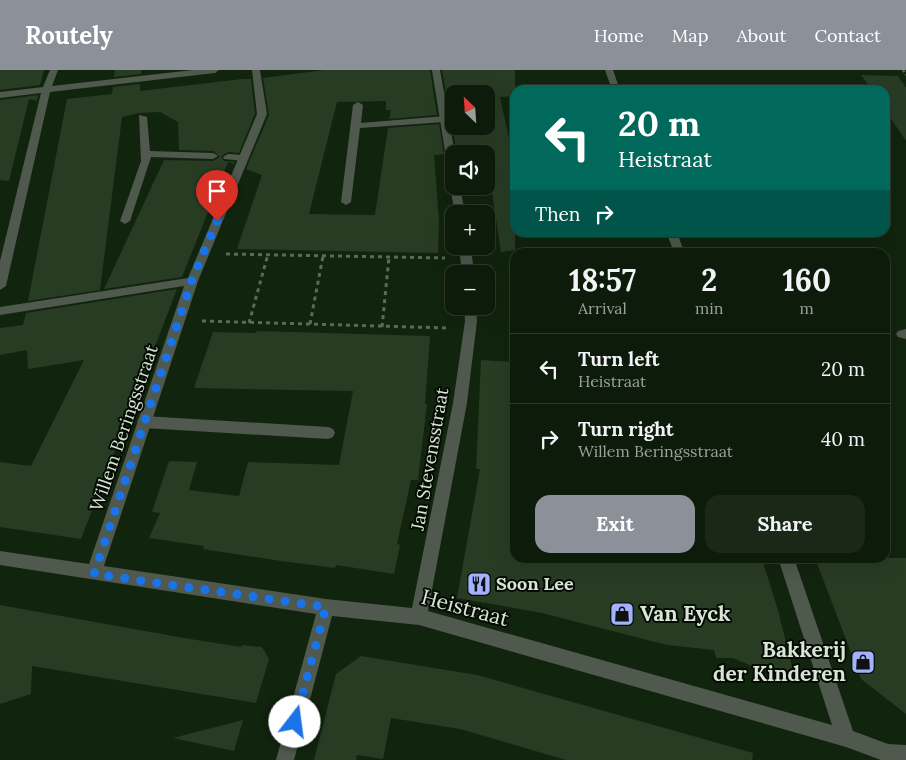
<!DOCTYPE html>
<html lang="en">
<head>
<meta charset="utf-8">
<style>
  :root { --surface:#0d1b0a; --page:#1b2818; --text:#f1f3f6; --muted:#9aa19c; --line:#2d392b; --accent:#8c9099 }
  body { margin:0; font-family:Lora,serif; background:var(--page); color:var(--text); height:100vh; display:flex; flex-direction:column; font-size:19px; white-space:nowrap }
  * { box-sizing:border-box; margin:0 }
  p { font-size:16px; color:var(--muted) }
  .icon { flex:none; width:28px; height:28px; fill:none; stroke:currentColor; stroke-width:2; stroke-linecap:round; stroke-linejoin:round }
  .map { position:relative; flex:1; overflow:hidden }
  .drawer { position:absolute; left:510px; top:178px; width:380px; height:315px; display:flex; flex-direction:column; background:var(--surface); border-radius:15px; box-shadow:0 5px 20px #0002,0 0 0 1px var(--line) }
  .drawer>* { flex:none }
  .guide { position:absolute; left:510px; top:15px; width:380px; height:152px; border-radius:15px; box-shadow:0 5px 20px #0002,0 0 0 1px var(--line); background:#00695c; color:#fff; overflow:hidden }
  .needle { width:32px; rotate:335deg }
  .controls { position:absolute; left:445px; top:15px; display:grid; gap:10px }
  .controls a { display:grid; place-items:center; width:50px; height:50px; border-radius:10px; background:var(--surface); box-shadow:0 5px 20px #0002,0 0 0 1px var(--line); font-size:25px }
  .pin { position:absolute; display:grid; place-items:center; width:42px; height:42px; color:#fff; margin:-51px -21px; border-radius:50% 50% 50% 0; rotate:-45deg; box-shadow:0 0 5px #0007 }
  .pin .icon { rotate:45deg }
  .me { position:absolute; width:55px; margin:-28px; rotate:15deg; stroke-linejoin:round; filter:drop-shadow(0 0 4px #0008) }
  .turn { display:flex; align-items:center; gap:18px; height:105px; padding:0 25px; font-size:22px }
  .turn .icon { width:65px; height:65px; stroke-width:2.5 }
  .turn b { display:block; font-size:35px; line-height:42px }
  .then { display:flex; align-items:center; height:48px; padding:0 25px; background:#0003; gap:10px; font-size:19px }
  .eta { display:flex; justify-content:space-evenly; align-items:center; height:85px; text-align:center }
  .eta b { font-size:30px; font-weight:800; line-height:35px }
  .action { display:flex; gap:10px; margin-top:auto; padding:10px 25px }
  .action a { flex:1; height:58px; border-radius:15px; background:var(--accent); color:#fff; font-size:20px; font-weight:800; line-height:58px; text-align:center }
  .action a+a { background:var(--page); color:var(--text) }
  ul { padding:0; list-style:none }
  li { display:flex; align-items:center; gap:15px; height:70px; padding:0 25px; border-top:1px solid var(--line) }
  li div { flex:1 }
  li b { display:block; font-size:19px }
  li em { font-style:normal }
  header { display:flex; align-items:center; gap:30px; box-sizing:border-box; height:70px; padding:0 25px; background:var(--accent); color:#fff }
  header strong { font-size:24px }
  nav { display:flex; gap:28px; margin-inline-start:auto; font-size:18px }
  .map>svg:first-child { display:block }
  .building { fill:#283c24; fill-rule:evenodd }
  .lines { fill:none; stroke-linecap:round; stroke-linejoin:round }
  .path-far1 { stroke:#5a6b57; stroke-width:2.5; stroke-dasharray:2.5 2.5; stroke-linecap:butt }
  .path { stroke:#5a6b57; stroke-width:3; stroke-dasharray:4 4; stroke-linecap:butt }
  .service { fill:#4f594d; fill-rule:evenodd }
  .minor { fill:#4f594d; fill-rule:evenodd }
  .route { stroke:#1a73e8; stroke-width:9; stroke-dasharray:0 16.2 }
  .labels { text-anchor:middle; stroke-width:4; stroke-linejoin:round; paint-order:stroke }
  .street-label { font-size:18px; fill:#d8e5d6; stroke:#040b03 }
  .poi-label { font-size:18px; font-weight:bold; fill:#d8e5d6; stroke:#040b03; text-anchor:start }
  .near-street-label { font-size:21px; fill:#d8e5d6; stroke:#040b03 }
  .near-poi-label { font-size:21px; font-weight:bold; fill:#d8e5d6; stroke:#040b03; text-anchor:start }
</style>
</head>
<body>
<header>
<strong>Routely</strong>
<nav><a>Home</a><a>Map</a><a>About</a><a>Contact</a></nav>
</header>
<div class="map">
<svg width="906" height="690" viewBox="0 0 906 690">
  <rect width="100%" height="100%" fill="#11240d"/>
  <path class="building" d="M0,0h44l-4,15 -40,5z
    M115,0h26v4l-27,3z
    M324,0h106l7,45 -48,4 2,-9h-5v-9l-49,1 -28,112 66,1 13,-87 51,-4 5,30 -10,1 5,66 -1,32 -201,-4 25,-74 -16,-6 23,-54 -6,-37z
    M442,0h73v26l-15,1 15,69v84l-14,2 -15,-98h-29zM454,24h32v32h-32z
    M861,5l37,1 8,12v53l-21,-31v-20h-13z
    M242,9h9l4,35 -16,39 -11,-1 -7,4 3,5 11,1 -1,2 -6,-2 -46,115 -78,12 60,-129 49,1 7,-4 -7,-6 -34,-1 -1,-28 -18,-10 -21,1 -17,4 -22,173 -72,11 39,-202 45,-5 1,-7 27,-3v7z
    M38,25l-1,6 -8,-2 -20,82 -9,-1v-80z
    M177,219l-96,250 -81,-12v-65l31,4 53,-106 -56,9 -1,-19 -27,5v-27l23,-3 3,-12z
    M257,261l173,5 -5,68h2l-9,76h-7l-14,64 3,1 -6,29 -58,-9 -1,3 -54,-7 -78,-12 1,-3 -55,-8 11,-25 -8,-1 17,-51 28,1 -8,28 50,6 9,-34 91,3 14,-74 -159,-3 19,-56 43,1z
    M481,290l34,2v196h150l1,4h97l15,48 15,61 -16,1 -16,-2 -28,-12h-17l-2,-8 -47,-5 -125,-32 -85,-15 23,-129h-4z
    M815,488h91v156l-45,-35z
    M0,535l184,33 57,9 1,-2 20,2 7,12 -13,44 -224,-37 -1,28 -31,10z
    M361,586l116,19 276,78 -1,7h-186l-106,-31 -69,-11 -8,41 -26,-4 -1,5h-42l22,-86z
    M243,650l-9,31 -61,-13z"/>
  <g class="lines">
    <path class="path-far1" d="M903,0l3,5"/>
    <path class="path" d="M226,184l219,4
      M202,251l246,7
      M249,253l19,-69
      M310,254l13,-68
      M382,257l7,-70"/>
    <path class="service" d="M358,32l5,3 -2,18 84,-7 5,3 -5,3 -85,6 -9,74 -5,3 -5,-3 12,-97z
      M139,45l8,2 3,34 63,2 5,3 -5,3 -62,-2 -21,64 -5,3 -5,-3 21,-60z
      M228,84l16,1 5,3 -5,3 -20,-2 -1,-2z
      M906,259v10l-8,-2 -2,-3 2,-3z
      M144,346l184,11 5,2 2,4 -2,4 -5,2 -184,-11 -5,-2 -2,-4 2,-4z"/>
    <path class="minor" d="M50,0h8l-6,16 141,-16h26l-4,3 -165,19 -44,194 -6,4v-29l41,-168 -41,5v-6l43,-5z
      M252,0h8l7,44 -69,167 -94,285 222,33 86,9 41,-205 12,-82 -1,-15h12l1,15 -10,82 -39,208 404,114 -54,-167h16l59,173 35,13 18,1v15h-25l-35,-13 -427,-122 -87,-9 -38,144h-18l40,-146 -316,-49v-14l89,13 95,-278 -184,29v-8l188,-29 69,-164z
      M432,0h8l15,84 -1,25 -5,-3z
      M605,0h8l7,20h-8z
      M454,113v3h6l5,28h-10l-5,-28z
      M666,162h11l7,20h-10z
      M459,176h12l3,28h-12z"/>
  </g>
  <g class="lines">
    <path class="route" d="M217,151l-25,59 -98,294 232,33 -31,115"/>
  </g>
  <defs>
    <g id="restaurant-square" transform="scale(1.25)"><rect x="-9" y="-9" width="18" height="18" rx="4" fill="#a3b2fd" stroke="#040b03"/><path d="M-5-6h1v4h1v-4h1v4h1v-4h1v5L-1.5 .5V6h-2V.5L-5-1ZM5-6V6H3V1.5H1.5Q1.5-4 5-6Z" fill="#111"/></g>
    <g id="shop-square" transform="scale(1.25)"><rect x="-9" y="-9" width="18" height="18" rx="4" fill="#a3b2fd" stroke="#040b03"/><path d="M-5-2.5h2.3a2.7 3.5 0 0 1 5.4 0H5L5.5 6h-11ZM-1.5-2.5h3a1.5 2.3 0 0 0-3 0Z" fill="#111"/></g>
  </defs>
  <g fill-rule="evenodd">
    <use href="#restaurant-square" x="479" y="514"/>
    <use href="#shop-square" x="622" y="544"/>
    <use href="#shop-square" x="863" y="592"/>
  </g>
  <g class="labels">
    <g class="street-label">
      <text transform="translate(124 358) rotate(-71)" y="6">Willem Beringsstraat</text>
      <text transform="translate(430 389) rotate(-80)" y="6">Jan Stevensstraat</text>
    </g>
    <g class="poi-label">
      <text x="496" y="520">Soon Lee</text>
    </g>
    <g class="near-street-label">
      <text transform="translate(465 538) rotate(15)" y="7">Heistraat</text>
    </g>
    <g class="near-poi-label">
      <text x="640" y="551">Van Eyck</text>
      <text x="846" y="587" text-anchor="end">Bakkerij<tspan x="846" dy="24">der Kinderen</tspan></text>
    </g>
  </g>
</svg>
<div class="controls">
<a><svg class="needle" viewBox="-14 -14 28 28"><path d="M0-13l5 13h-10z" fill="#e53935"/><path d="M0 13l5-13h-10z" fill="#9aa19c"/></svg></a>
<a><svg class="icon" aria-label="sound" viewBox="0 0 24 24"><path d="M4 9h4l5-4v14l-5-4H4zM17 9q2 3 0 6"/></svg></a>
<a>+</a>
<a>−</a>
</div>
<div class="pin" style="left:217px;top:151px;background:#d93025"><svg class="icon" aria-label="arrive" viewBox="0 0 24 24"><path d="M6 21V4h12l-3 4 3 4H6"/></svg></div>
<svg class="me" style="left:295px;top:652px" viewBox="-20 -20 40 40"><circle r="19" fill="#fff"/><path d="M0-13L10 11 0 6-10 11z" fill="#1a73e8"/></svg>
<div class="guide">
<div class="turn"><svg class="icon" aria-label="left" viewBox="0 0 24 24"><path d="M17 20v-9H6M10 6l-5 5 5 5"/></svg><div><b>20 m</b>Heistraat</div></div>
<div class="then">Then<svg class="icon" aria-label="right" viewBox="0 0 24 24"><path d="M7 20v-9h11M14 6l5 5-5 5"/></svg></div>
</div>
<section class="drawer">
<div class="eta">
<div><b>18:57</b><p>Arrival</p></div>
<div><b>2</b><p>min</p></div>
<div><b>160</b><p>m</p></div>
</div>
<ul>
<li><svg class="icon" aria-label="left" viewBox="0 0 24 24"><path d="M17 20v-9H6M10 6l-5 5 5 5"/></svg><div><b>Turn left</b><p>Heistraat</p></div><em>20 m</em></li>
<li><svg class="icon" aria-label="right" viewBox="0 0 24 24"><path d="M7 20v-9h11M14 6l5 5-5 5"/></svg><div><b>Turn right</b><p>Willem Beringsstraat</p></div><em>40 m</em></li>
</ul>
<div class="action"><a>Exit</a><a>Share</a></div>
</section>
</div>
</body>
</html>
